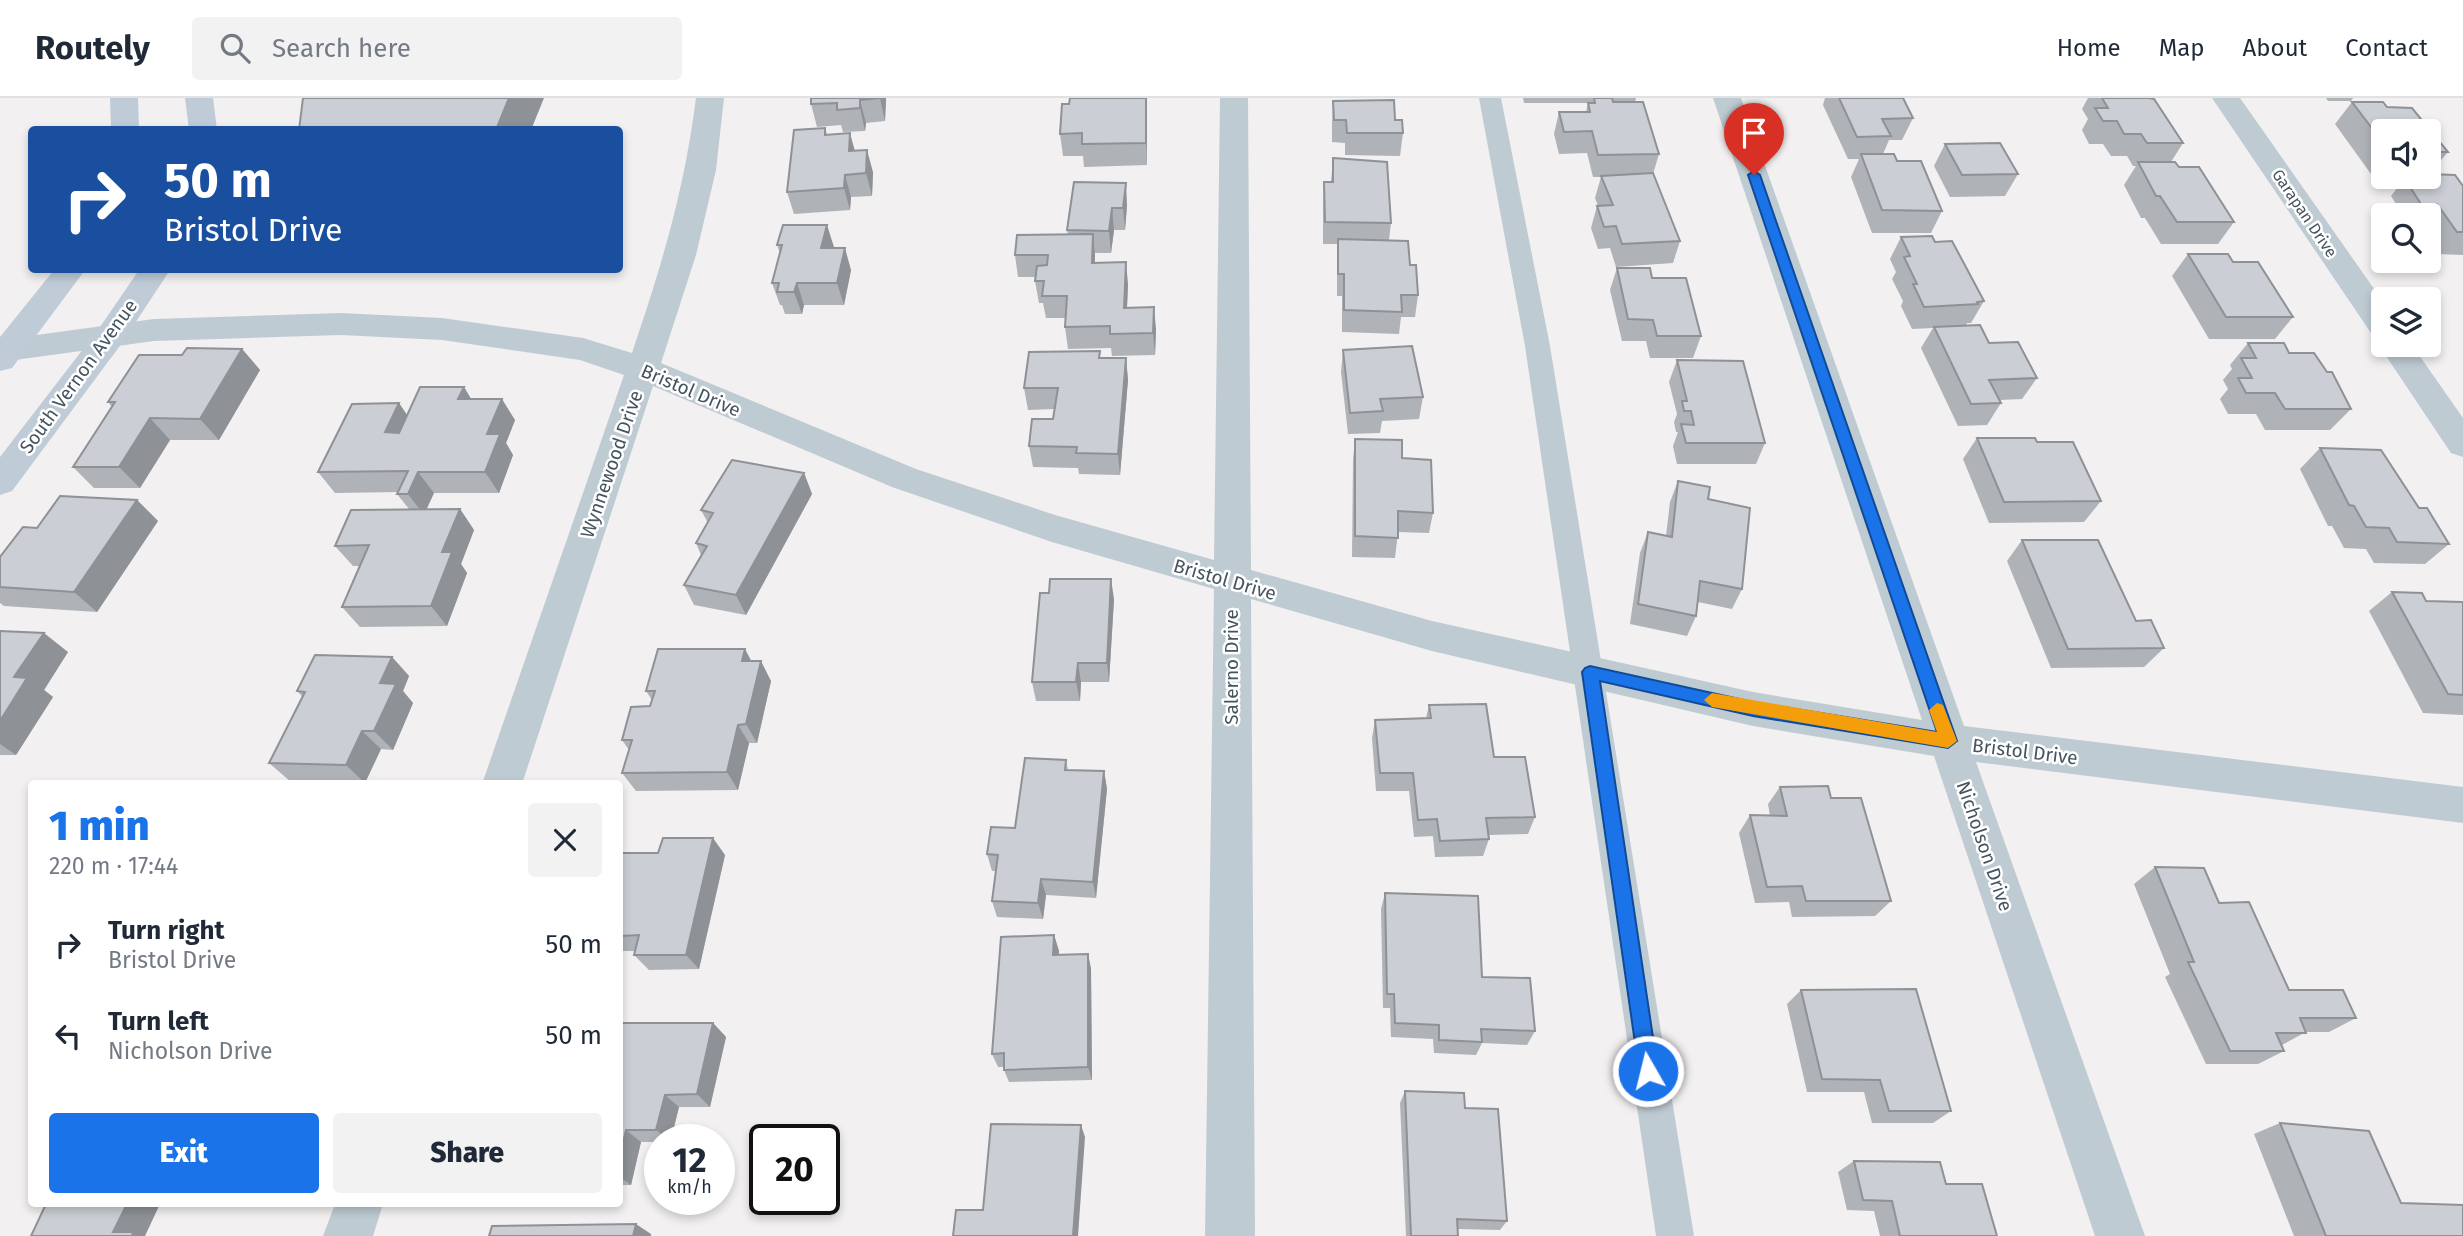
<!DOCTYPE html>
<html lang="en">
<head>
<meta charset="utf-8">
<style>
  :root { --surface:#fff; --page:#f2f2f3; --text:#1f2937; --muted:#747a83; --line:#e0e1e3; --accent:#1a73e8 }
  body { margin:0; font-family:"Fira Sans",sans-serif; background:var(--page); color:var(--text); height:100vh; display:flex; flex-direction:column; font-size:26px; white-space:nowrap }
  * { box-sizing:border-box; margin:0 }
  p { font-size:23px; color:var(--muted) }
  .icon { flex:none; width:38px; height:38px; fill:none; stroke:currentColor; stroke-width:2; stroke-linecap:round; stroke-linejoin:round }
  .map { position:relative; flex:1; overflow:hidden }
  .sheet { position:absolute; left:28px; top:682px; width:595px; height:427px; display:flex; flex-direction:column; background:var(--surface); border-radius:7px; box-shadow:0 4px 10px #0003 }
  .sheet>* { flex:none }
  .banner { position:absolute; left:28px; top:28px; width:595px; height:147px; border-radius:7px; box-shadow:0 4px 10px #0003; background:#1a4fa0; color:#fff; overflow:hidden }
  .buttons { position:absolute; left:2371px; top:21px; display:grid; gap:14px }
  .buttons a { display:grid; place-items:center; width:70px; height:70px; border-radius:7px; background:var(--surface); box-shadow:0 4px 10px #0003; font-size:35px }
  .speed { position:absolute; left:644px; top:1026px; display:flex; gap:14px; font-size:35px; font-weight:700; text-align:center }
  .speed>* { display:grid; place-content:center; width:91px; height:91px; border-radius:50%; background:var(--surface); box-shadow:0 4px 10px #0003; line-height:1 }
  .speed small { font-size:18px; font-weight:400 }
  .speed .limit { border:4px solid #111; border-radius:10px; background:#fff; color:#111 }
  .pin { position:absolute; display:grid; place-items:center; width:60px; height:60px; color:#fff; margin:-72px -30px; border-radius:50% 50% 50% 0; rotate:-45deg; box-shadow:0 0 7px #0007 }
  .pin .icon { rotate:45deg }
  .me { position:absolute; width:77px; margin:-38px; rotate:352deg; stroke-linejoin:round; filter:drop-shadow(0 0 5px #0008) }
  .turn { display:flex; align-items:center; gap:24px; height:147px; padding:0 21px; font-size:32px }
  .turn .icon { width:91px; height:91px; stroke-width:2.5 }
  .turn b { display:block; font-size:49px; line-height:60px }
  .round { display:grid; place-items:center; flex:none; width:74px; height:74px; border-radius:7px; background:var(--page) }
  .overview { display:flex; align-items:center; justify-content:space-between; height:119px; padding:0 21px }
  h1 { font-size:42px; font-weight:800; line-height:52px; color:var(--accent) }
  .cta { display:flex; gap:14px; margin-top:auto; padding:14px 21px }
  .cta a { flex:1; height:80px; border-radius:7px; background:var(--accent); color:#fff; font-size:28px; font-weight:800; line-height:80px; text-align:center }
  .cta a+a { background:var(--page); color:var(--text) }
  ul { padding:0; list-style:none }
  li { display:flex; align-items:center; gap:21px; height:91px; padding:0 21px }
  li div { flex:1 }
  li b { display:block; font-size:26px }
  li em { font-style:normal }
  header { display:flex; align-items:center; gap:42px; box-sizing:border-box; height:98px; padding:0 35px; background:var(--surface); border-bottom:2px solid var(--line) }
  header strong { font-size:33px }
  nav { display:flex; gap:38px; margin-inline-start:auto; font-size:24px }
  .search { width:490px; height:63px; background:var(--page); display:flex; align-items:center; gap:18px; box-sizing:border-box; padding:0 24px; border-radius:7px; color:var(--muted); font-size:26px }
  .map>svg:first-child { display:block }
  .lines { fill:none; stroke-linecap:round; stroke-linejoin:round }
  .service { fill:#bfcbd3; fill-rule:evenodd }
  .minor { fill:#bfcbd3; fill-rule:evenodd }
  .tertiary { fill:#bfcbd3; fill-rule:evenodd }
  .secondary { fill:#bfccd8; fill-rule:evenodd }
  .wall { fill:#afb2b7 }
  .shaded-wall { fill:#8e9195 }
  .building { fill:#cbcfd5; stroke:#8e9195; stroke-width:2 }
  .route { fill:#1a73e8; stroke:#114b97; stroke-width:2 }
  .slow { fill:#f59e0b }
  .labels { text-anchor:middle; stroke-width:5; stroke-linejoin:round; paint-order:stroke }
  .far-street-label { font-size:16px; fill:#46545f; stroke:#fff }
  .street-label { font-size:19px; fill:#46545f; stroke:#fff }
</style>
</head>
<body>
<header>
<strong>Routely</strong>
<div class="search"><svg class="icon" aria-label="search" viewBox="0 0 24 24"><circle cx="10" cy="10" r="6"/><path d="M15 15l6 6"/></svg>Search here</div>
<nav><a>Home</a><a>Map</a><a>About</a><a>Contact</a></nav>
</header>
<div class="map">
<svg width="2463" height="1138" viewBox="0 0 2463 1138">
  <rect width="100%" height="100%" fill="#f2f0f0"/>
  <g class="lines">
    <path class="service" d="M1479,0h22l49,248 144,890h-38l-131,-890z"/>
    <path class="minor" d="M696,0h28l-8,72 -20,85 -35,108 255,106 139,46 159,45 6,-462h28l3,472 181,51 321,71 169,28 -209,-622h28l223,628 499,61v36l-487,-61 169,474h-50l-161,-480 -181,-30 -321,-75 -181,-52 4,637h-50l9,-647 -162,-47 -160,-55 -239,-101 -131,398h-40l142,-409 -44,-15 -138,-20 -101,-5 -187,6 -154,21v-22l154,-21 187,-6 101,5 141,20 49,15c30,-89 52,-161 64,-255z
      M335,1106h48l-10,32h-50z"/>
    <path class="tertiary" d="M2212,0h28l144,205v42h28l51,73v39l-12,-4 -67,-100 -5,-8 4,-6 -10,-3z"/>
    <path class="secondary" d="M110,0h28l1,32h-28z
      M185,0h28l4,32h-28z
      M54,172h31l-73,98 -12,3v-34z
      M139,172h31l-48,73 -110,148 -12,4v-38l100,-130z"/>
  </g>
  <path class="wall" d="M886,0l-1,23 -19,2 -1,8 -22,1 -2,-7 -24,2 -6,-23z
    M1070,0h76l1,67 -63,2 -1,-11h-20l-3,-22 9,-30z
    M1523,0h113l-1,4 24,52 -6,20 27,67 -7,22 -57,4 -6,-19 -12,1 -7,-21 6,-22h1l-3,-8 6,-21h-8l-6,-24 -28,1 -5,-20 5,-22h27l2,-9h4h-68z
    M1825,0h78l10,20 -11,22h-13l-6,14 14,7 45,50 -11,22h-59l-21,-56 8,-18h-11l-25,-54z
    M2088,0h61l34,45 -12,19 8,5 55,55 -16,22h-57l-16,-26h-4l-17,-33 12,-19h-3l-6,-10h-16l-8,-12h-14l-7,-14 6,-11 -6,-10z
    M2326,0h27l-2,3h-23z
    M1333,3l62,19 8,13 -3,23 -55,-1v-12l-13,-1v-18z
    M2352,4h31l4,5 25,1 36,44 -19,22 26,1 8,11v69l-26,-1 -8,-11v-28h-34l-4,-5 5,-6 -5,-8 15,-19h23v-46h-45v43h-13l-36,-50z
    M825,30l2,6 28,17 18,21 -1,24 -21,1 -1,13 -56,4 -7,-22z
    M1945,46l73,30 -13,22 -55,1 -16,-31z
    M1333,60l58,65 -2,17 21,25 8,30 -3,22h-14l-2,17 -57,-2v-36h-5v-35l1,-17h-15v-40l1,-22h7z
    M1074,84l53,23 -2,25h-11l-3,23h-16v10l33,21 -1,24 29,21 -1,26 -43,1 -1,-8 -43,1 -3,-22 1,-9h-20l-3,-15h-4l-4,-22 1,-4h-18l-3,-22 53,-21 -1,-4z
    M1901,139l34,5 49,59 -13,22h-4l-1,3 71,52 -15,21 -22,1 1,3 -14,22 -29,1 -37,-78 12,-20 -21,1 -11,-23 2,-5 -11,-22 4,-7 -6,-13z
    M777,147l57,2 -1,1 18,22 -7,35h-40l-2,9h-17l-3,-9h-2l-8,-22 8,-30z
    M2188,156l45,8 60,55 -18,22h-66l-37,-63z
    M1617,170l35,10 49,58 -8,22h-43l-4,-17h-24l-12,-51z
    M2248,245l41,10 62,56 -21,21h-65l-9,-16h-28l-8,-15 8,-10 -5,-9 9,-11 -2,-4z
    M242,251l18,21 -41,70h-49l-30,48h-46l-21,-21 39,-60 -4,-5 74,-47z
    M1343,252l80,47 -4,22 -37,2 -2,12 -32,1 -7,-62z
    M1100,253v7h26l2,22 -8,95 -41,-1 -1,-6 -45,-1 -4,-21 24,-27 2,-10 -27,1 -4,-22z
    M1677,262l88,83 -9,21h-79l-4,-18 5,-14h-2l-2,-10 3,-8 -8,-32z
    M464,289l7,12 44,21 -9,23 7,12 -14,38h-65l-8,16h34l14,21 -13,34 6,9 -20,53 -87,1 -18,-20 17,-41h-6l-18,-20 74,-37 -12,-15 1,-2 -63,1 -17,-21 89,-57z
    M1977,340l60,4 64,59 -17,21 -95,1 -26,-64z
    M1355,341l47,19 31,55 -4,20 -31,-1 -3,26 -43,-1 1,-97z
    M2320,350l99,60 30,36 -24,20 -51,-1 -8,-14 -22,-1 -12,-22h-4l-28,-57z
    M804,375l8,21 -66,121 -52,-10 -10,-20 17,-30 -5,-12 12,-20 -7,-13z
    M1678,383l30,18 34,90 -10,20 -34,-7 -2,14 -9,20 -57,-12 10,-71 8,-21 18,4 4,-34z
    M137,402l21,21 -61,91 -93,-6 -4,-3v-46z
    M2022,442l114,81 28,27 -20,19 -93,1 -44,-107z
    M2392,494l34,9 37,1v113l-40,-2 -54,-102z
    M1114,501l-5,83h-28l-1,19h-44l-4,-19z
    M0,533l68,21 -24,38 9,7 -37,58h-16z
    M392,559l17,19 -6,15 10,12 -20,47 -12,-1 -16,34 -75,-2 -21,-18 33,-67 -5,-5z
    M752,563l19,20 -14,62h-8l-11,47 -102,1 -14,-18 7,-23 -7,-10 28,-34 2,-6 -6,-9z
    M1429,607l65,52 41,60 -7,17 -39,1v4l-6,17 -48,1 -2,-21 -19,1 -5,-46h-33l-4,-53 3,-18 51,-2z
    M1066,662l2,10 36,1 3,18 -11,109 -50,-3 -3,24 -46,-2 -5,-16 4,-30h-4l-5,-17 28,-26z
    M1780,689l51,11 60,103 -16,15 -83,1 -3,-15 -34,1 -16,-70 11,-18 20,1 -2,-12z
    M620,755l105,2 -26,114 -50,1 -15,-15 1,-4h-15z
    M2155,769l64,36 70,87 67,28 -27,14h-23l-24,13 2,6 -26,13h-52l-41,-87 5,-3 -36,-90z
    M1385,795l97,84 53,54 -8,14 -45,-2 -6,12 -42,-2 -1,-14 -42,-2 -1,-29h-7l-2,-99z
    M1054,837l5,16 -1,3h30l3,15 1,111 -83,2 -5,-12v-3h-6l-6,-13z
    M1801,892l150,121 -18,12h-61l-8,-31h-57l-20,-88z
    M620,925h93l13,14 -16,70h-31l-8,32h-11v3h-19l-10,43h-11z
    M1405,993l60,17 42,113 -7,9 -42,-1v7h-52l-6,-133z
    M2280,1025l121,80 62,33h-169l-40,-102z
    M1854,1063l92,23 51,52h-117l-6,-25 -27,-1 -9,-38z"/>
  <path class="shaded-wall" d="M509,0h35l-13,32h-35z
    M880,0h6v1l-1,22z
    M1146,0l1,23v44l-1,-22z
    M860,2l6,23 -1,8 -5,-23z
    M850,35l6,22 -7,-4z
    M867,52l6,22 -1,24 -6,-23z
    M845,77l6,22 -1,13 -6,-22z
    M1126,85l1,22 -2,25 -2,-22z
    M1112,110l2,22 -3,23 -2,-22z
    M827,127l7,22 -6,23 -7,-22z
    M1093,136l2,22 -1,29 -2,-22z
    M845,150l6,22 -7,35 -7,-22z
    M1126,164l2,22 -2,46 -2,-22z
    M797,185l7,22 -2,9 -8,-22z
    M1154,209l2,22 -1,26 -2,-22z
    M242,251l18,21 -41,70 -19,-21z
    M1126,260l2,22 -8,95 -2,-21z
    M464,289l13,22 -19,-10z
    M502,301l13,21 -9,23 7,12 -14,38 -14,-21 2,-38z
    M399,305l15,22 -14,29 -15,-22z
    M150,320l20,22 -30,48 -21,-21z
    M418,374l16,21 -10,22 -16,-21z
    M804,375l8,21 -66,121 -10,-20z
    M137,402l21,21 -61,91 -23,-20z
    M460,411l14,21 -13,34 6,9 -20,53 -16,-20 11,-54z
    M1111,481l3,20 -5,83 -2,-19z
    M44,535l24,19 -24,38 9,7 -37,58 -16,-11v-23l14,-44z
    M745,551l10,19 -13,-7z
    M392,559l17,19 -6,15 10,12 -20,47 -19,-19 6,-48z
    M761,563l10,20 -14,62 -11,-19z
    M1078,565l3,19 -1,19 -4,-19z
    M738,627l11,18 -11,47 -11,-18z
    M362,633l19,18 -16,34 -19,-18z
    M1104,673l3,18 -11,109 -3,-16z
    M713,740l12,17 -26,114 -13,-14z
    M1041,781l5,16 -3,24 -5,-16z
    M1054,837l5,16 -1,19 -5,-15z
    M1088,856l3,15 1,111 -4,-13z
    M713,925l13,14 -16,70 -13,-13z
    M665,997l14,12 -8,32h-3l-12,-9z
    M1081,1027l4,12 -7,99h-5z
    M626,1032l15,12 -10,43 -11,-8v-21z
    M127,1106h26l6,2 -14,30h-19l-13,-4z
    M636,1126l15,10v2h-18z"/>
  <path class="building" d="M303,0h206l-13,32h-197z
    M811,0h69l-20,2v8l-23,2v-7l-26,1z
    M1070,0h76v45l-64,1v-11l-22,1 2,-30h7z
    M1594,0h18l1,4h30l16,52 -61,1 -6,-24 -28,1 -5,-20h31l-2,-9h7z
    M1839,0h64l10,20 -31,1 9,17 -34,1z
    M2102,0h47l5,1 29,44h-36l-6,-9h-17l-7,-13h-14l-8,-13h13z
    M1394,2l1,20h7l1,13h-56l-1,-13h-12l-1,-19z
    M2352,4h31l4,5 25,1 36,44h-19v-21h-45v13z
    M825,30v7l25,-2 -1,18 18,-1 -1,23 -21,2 -1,13 -57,4 7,-62z
    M2000,45l18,31 -56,1 -17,-31z
    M1861,56h33l3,7h24l21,50 -60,-1z
    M1333,60l54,4 4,61 -66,-1 -1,-40h9z
    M2138,64h37l4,5h20l35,55h-57l-17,-26h-4z
    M1653,75l27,68 -58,3 -6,-18 -12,1 -7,-21 16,-1 -12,-29z
    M2429,76l26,1 8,11v46h-6l-20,-28h-16l-11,-17 9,1 -8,-11h18z
    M1074,84l52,1 -3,25h-11l-3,23 -42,-1z
    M783,127h44l-6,23h24l-8,35h-40l-3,9h-17l2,-9h-7l10,-38h-5z
    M1093,136l-1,29 34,-1 -2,46 30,-1 -1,26 -43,1v-8l-45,1 2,-31h-25l2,-15h-9l2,-15 10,-1 1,-10h-33l2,-20z
    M1932,138l3,6 17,-1 32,60 -7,1 1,2 -54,3 -11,-23h4l-13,-27 6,-1 -9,-19z
    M1338,141l70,2 2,24h6l2,30h-17l1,17 -58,-2v-36h-6z
    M2188,156h40l5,8h25l35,55h-67z
    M1617,170h33l2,10h34l15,58h-44l-4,-16 -25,-1z
    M1980,227l9,18 29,-1 19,36 -48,2 12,23 -30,1 -37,-77z
    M2248,245h36l5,10h25l13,19h5l19,37h-66l-10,-16h-29l-8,-15h14l-11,-20h15z
    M1412,248l11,51 -43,2 3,12 -33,2 -7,-63z
    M187,250l55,1 -42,70 -50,-1 -31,49h-46l42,-65h-7l31,-47h43z
    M1100,253l-1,7h27l-8,96 -42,-1 1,-6 -48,-1 3,-27h21l5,-31h-34l5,-36z
    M1677,262l66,1 22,82h-79l-5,-19 13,1 -3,-14h-7l-2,-10h5z
    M420,289h44l-6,12h44l-15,35h13l-15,38h-67l-10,22h-11l11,-23 -90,1 34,-68 47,-1 -14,29 14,1z
    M1977,340h58l2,4h36l28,59 -97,1z
    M1355,341l47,1v18l29,2 2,53 -35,-2v27l-43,-2z
    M2320,350l61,2 38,58h8l22,36 -52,-2 -8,-14 -23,-1 -12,-21 -5,-1z
    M732,362l72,13 -68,122 -52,-10 23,-39 -11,-3 17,-30 -12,-3z
    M1678,383l32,6 -2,12 42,9 -8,81 -42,-8 -4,35 -58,-12 10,-72 24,5z
    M60,398l77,4 -63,92 -74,-5v-30l23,-30 14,1z
    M460,411l-18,43h10l-21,54 -89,1 27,-62 -34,1 16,-36z
    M2022,442h76l38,81 15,-1 13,28 -96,1z
    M1050,481h61l-4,84h-29l-2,19h-44l8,-89h9z
    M2392,494l30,1 4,8 37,1v93l-15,-1z
    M0,533l44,2 -30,44 13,1 -27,43z
    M658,551h87l-3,12h19l-15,63 -8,1 -11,47 -105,1 10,-33h-10l9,-33 19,-1 5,-15h-9z
    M315,557l77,2 -12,26 16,1 -22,47h-12l-16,34 -77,-2 36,-71 -8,-1z
    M1486,606l8,53h31l10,60 -49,1 3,21 -49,2 -3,-22 -19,1 -5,-47h-33l-5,-53 56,-2 -2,-13z
    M1025,660l41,2 -1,10 39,1 -11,111 -52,-3 -3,24 -46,-2 6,-46 -11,-1 4,-27 24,1z
    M1828,688l3,12h30l30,103h-85l-4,-15 -35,1 -17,-72 37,1 -7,-29z
    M663,740h50l-27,117h-52l5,-20 -19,1v-83h38z
    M2155,769l49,1 15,35 30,-1 40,88h54l13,28h-56l6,15h-30l8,18h-54l-42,-89h6z
    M1385,795l93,3 4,81 48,1 5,53 -54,-2 1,13 -43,-2v-15l-44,-2 -1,-29h-7z
    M1054,837l-1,20 35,-1v113l-84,3v-17l-12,1 9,-117z
    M1916,891l35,122h-62l-9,-31 -58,-1 -21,-89z
    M620,925h93l-16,71 -32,1 -9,35h-30l-6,26z
    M1405,993l59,2 1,15 33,1 9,112 -50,-2 1,17h-47z
    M2280,1025l89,8 32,72 62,2v31h-137z
    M991,1026l90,1 -8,111h-120l3,-26h27z
    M1854,1063l86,1 6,22h36l15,52h-97l-8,-35 -29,-1z
    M46,1106h81l-14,28h20l-1,4h-101z
    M636,1126l-3,12h-144l3,-10z"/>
  <path class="route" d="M1754,73l6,4 197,566 -9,7 -195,-32 -153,-35 58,390 -3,6 -7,3 -7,-3 -2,-6 -57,-399 3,-4 5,-2 163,36 184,30 -189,-557z"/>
  <path class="slow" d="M1712,595l225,39 -8,-22 8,-7 6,2 14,36 -9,7 -236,-41 -8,-7z"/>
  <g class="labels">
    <g class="far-street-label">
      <text transform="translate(2305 115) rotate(56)" y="6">Garapan Drive</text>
    </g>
    <g class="street-label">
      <text transform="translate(78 278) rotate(-54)" y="7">South Vernon Avenue</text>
      <text transform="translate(691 292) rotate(23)" y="7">Bristol Drive</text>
      <text transform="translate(611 366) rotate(-71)" y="7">Wynnewood Drive</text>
      <text transform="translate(1225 481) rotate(16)" y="7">Bristol Drive</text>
      <text transform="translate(1231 569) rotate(-90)" y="7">Salerno Drive</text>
      <text transform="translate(2025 653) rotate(7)" y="7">Bristol Drive</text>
      <text transform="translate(1985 748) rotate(71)" y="7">Nicholson Drive</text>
    </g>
  </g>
</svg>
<div class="buttons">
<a><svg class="icon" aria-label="sound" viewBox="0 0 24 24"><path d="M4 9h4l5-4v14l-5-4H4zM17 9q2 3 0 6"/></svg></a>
<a><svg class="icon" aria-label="search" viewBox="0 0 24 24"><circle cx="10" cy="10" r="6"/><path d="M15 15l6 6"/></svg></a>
<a><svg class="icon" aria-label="layers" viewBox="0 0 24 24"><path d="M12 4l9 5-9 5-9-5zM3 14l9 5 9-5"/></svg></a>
</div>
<div class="speed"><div>12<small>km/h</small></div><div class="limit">20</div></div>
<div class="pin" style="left:1754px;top:77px;background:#d93025"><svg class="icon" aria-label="arrive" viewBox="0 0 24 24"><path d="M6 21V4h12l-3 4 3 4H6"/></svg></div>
<svg class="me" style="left:1648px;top:973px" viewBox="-20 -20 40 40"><circle r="17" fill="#1a73e8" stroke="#fff" stroke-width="3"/><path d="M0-11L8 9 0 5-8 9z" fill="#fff"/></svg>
<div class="banner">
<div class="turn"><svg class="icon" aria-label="right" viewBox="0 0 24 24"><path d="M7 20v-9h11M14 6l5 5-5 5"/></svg><div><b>50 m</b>Bristol Drive</div></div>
</div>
<section class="sheet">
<div class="overview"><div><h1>1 min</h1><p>220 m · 17:44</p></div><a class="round"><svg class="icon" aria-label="close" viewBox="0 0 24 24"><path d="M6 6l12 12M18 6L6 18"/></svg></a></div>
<ul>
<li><svg class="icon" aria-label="right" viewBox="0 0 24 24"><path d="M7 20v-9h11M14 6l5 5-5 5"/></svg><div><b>Turn right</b><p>Bristol Drive</p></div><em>50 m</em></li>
<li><svg class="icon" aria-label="left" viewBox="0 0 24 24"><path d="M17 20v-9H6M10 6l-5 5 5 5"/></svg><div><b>Turn left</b><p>Nicholson Drive</p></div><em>50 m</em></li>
</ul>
<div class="cta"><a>Exit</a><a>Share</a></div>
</section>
</div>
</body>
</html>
